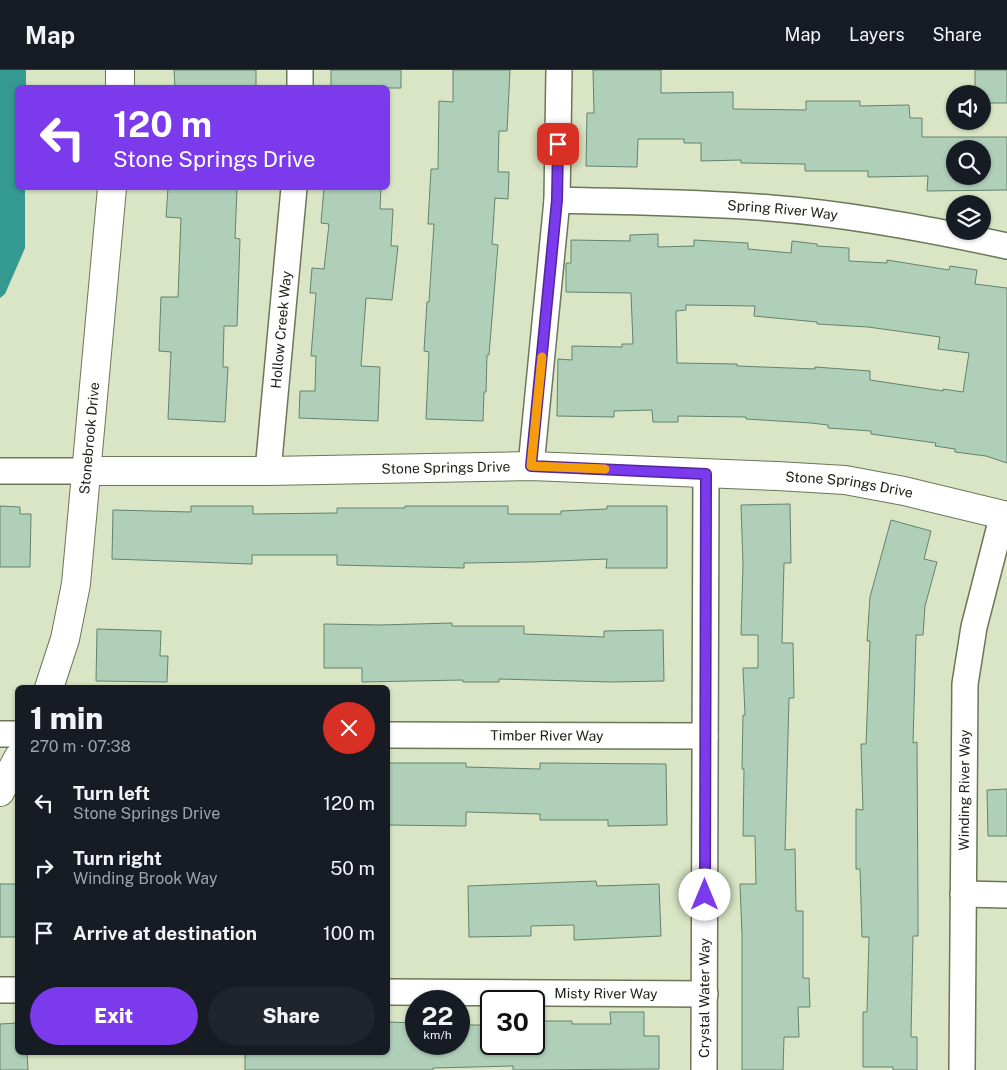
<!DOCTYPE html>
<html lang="en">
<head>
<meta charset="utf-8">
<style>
  :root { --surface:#171b24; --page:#20242c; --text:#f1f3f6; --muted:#9ea1a6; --line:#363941; --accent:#7c3aed }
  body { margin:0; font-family:"Public Sans",sans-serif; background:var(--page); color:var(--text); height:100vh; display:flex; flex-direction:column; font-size:19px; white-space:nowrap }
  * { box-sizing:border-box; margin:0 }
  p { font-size:16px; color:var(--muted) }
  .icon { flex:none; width:28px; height:28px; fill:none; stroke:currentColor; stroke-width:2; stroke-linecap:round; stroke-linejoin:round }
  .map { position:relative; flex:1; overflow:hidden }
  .sheet { position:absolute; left:15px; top:615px; width:375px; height:370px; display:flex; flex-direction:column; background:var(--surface); border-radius:8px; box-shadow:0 1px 4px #0004 }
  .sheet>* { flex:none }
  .hud { position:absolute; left:15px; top:15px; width:375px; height:105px; border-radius:8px; box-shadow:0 1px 4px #0004; background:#7c3aed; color:#fff; overflow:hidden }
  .tools { position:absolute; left:946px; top:15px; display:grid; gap:10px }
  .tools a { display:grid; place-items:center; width:45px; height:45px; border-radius:50%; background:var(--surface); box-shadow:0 1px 4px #0004; font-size:25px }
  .speed { position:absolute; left:405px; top:920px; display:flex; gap:10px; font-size:25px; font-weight:700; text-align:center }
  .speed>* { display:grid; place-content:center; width:65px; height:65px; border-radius:50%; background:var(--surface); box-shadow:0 1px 4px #0004; line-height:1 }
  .speed small { font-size:12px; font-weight:400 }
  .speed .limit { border:2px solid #111; border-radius:8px; background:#fff; color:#111 }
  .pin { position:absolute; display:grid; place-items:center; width:42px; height:42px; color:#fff; margin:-21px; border-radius:10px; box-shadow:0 2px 8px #0006 }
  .me { position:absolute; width:55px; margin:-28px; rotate:0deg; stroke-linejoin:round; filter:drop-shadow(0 0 4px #0008) }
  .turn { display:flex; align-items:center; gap:18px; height:105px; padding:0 15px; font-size:22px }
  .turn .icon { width:65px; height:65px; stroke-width:2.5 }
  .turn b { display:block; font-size:35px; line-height:42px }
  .round { display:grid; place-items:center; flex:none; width:52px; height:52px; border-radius:26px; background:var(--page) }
  .overview { display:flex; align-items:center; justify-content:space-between; height:85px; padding:0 15px }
  h1 { font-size:30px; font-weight:800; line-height:38px }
  .cta { display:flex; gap:10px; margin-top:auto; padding:10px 15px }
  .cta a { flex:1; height:58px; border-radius:30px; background:var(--accent); color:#fff; font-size:20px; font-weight:800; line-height:58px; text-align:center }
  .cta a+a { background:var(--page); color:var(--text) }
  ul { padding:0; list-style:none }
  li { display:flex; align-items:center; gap:15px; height:65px; padding:0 15px }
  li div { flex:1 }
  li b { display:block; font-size:19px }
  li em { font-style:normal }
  header { display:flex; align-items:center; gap:30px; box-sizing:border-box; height:70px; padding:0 25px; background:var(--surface); border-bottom:1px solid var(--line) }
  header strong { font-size:24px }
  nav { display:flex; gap:28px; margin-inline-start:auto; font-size:18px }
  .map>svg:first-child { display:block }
  .water { fill:#349991 }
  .building { fill:#afcfb9; stroke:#64836e; fill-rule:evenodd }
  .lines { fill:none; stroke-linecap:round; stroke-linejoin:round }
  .minor-casing { stroke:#6c7658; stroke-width:28 }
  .tertiary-casing { stroke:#6c7658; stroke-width:30 }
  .minor { stroke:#fff; stroke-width:25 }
  .tertiary { stroke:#fff; stroke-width:28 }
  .route-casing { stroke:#51269a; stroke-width:12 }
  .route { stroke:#7c3aed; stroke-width:9 }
  .slow { stroke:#f59e0b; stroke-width:9 }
  .labels { text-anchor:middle; stroke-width:4; stroke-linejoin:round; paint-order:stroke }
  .street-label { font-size:14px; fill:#202418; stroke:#d9e5c4 }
</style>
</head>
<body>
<header>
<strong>Map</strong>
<nav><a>Map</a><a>Layers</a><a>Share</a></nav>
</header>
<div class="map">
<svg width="1007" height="1000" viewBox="0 0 1007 1000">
  <rect width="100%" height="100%" fill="#d9e5c4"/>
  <path class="water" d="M0,0h26v17l-8,1v100h7v60l-20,46 -5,4z"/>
  <path class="building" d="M174,0h82v18h-81z
    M331,0h70v18h-70z
    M453,0h57l-3,61h-8l-1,41h11l-1,27 -13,-1 -3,46 6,1 -9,110h-2l-1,37h-2l-1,29 -57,-2 3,-67 -5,-1 3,-49h2l5,-78h-6l3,-55h7l1,-68 14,1z
    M593,0h68v23l72,-1v17l73,1v-9h54v5l49,-1 1,13h12v19h85v53l-80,1 1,-15 -60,1v-6h-63v-7l-64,-1v-3l-40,1v-18h-17v-4h-46l-1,28 -51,-1 1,-53h7zM955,79h27v27h-27z
    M975,0h32v33h-25v-9h-7z
    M168,118h69l-2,50 5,1 -3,87h-13l-1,41h5l-3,55 -57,-3 3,-67 -12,-1 2,-54h17l3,-79 -15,-1z
    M324,118h57l-1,21h13l-2,37h7l-6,54 -26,-2 -5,68 19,1 -2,54 -79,-3 1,-27h15l1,-35h-5l5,-63h-6l2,-25 12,1 5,-45 -8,-1z
    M658,164v13l36,-1v-6l54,3v6l43,4 1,-12 25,3v2l32,2v13l38,2v-3l62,10 1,-4 27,4 -2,14 32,4v175l-21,-7 -31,-4v-3l-20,-3 1,-3 -65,-9v-3l-43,-3v-3l-17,-2 -65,-4v-2l-68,-1v6h-25l-1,-12 -38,1v6l-57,-1 1,-57 14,1v-14l50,1v-3h11l-2,-51 -65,-1v-29h5v-23l59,1v-6zM686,235l69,1 -1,10 63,6v2l51,3 72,10 -2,12 31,4 -6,39 -20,-3v2l-73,-11v-9l-55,-4v2l-78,-3v-2l-60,-1 -1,-52 10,-1z
    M790,434l1,59h-7l-2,80h11l1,55h-5l-4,152 10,-1 1,62h7v67h6l1,29h-12l1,30h-15l-1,33h-41v-135l-2,-51h16l-1,-48h-12l1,-67h-2l1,-54h2l-2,-47h15v-33h-17l2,-71 -2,-59z
    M0,436l20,1v7h11l-1,53h-30z
    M191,436h62v8l84,-1v-5h68v-2h103v8h53v-3l46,-2v-3h60v62h-61l1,-9 -76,3 -67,1v5l-127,-3v-10h-85v9l-140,-5 1,-49 78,2z
    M891,450l40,11 -7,28 13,3 -12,44 -2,29h-7l-3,108 4,-1 1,168v26h-5l-2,101h6v33h-24v-3h-30v-55h4l2,-75h-7l-2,-68h-4v-60l7,1 -2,-66h5l4,-103h-3l3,-44z
    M452,553v3h72v8l80,3v-6l59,-1 1,51 -52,1 -113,-3v3h-36v-2l-101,2v-14h-38v-44l56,1z
    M97,559l64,2 -1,25h8l-1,26 -71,-1z
    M388,693h78v4l74,2v-6l126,1 1,61 -59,1v-6h-68v-6l-74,-2v14l-78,-1z
    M1007,719v47h-19l-1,-46z
    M596,811l1,5 62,-2 2,52 -87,4v-15l-43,1v10l-62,1 -1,-51z
    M0,814h18v53h-18z
    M610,942h34v24h15v33l-146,1v-4l-80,2v2h-188v-18h143v-30l28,1v21h43v-19h32v19h43v-3l7,-1v-19h31v3h39z
    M18,953v29h9l1,18h-28v-46z"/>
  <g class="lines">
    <g class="minor-casing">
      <g id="minor">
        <path d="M300,18v-18"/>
        <path id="s1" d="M557,130c71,2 142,2 213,8 80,6 159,21 237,38"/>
        <path d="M531,396l26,-266 2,-130"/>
        <path d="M0,401h88"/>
        <path id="s2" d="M268,401l26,-283"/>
        <path d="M0,664h18"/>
        <path id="s3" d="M388,665l317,1"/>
        <path d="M963,824l44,1"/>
        <path d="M0,920h18"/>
        <path id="s4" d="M388,922l317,2"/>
        <path id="s5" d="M704,1000l2,-596"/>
        <path id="s6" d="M962,1000l3,-386 9,-57 29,-113"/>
      </g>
    </g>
    <g class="tertiary-casing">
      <g id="tertiary">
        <path d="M120,18v-18"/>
        <path id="s7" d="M88,401h180l263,-5 246,10 68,4 59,11 103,25"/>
        <path id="s8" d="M49,618l16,-49 11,-55 36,-396"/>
        <path d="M0,722l18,-34"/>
      </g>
    </g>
    <use href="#minor" class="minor"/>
    <use href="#tertiary" class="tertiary"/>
  </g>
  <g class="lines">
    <g class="route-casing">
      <path id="route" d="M558,74l-1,56 -26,266 175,8 -1,421"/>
    </g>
    <use href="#route" class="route"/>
    <path class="slow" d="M542,287l-11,109 74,3"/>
  </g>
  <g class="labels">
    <g class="street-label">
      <text dy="5" stroke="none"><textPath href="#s1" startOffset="226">Spring River Way</textPath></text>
      <text dy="5" stroke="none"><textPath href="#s2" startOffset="142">Hollow Creek Way</textPath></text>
      <text dy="5" stroke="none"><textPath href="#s8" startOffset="254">Stonebrook Drive</textPath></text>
      <text dy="5" stroke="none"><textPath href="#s7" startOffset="358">Stone Springs Drive</textPath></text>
      <text dy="5" stroke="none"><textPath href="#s7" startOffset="762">Stone Springs Drive</textPath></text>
      <text dy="5" stroke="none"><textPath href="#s3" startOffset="159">Timber River Way</textPath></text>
      <text dy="5" stroke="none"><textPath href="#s6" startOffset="280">Winding River Way</textPath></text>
      <text dy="5" stroke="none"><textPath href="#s4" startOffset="218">Misty River Way</textPath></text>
      <text dy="5" stroke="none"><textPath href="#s5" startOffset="72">Crystal Water Way</textPath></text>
    </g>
  </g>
</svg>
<div class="tools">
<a><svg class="icon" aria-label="sound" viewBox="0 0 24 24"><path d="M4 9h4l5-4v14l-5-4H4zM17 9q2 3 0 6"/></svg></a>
<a><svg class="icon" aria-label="search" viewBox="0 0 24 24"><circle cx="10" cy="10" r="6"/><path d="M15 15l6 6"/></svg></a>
<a><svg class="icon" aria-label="layers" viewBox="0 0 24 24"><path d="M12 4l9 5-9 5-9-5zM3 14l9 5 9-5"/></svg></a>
</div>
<div class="speed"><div>22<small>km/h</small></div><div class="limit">30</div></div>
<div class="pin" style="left:558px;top:74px;background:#d93025"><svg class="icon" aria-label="arrive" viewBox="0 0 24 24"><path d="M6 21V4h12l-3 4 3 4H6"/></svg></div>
<svg class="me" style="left:705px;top:825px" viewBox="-20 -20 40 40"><circle r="19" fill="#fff"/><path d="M0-13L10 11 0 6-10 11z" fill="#7c3aed"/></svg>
<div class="hud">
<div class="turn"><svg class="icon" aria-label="left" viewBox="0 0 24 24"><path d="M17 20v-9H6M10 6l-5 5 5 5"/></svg><div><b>120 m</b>Stone Springs Drive</div></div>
</div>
<section class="sheet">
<div class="overview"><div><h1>1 min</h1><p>270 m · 07:38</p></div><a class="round" style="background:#d93025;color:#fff"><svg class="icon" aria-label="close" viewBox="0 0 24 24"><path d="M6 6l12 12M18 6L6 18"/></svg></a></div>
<ul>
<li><svg class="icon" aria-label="left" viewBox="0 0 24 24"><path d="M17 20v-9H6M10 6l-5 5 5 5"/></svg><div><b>Turn left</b><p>Stone Springs Drive</p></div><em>120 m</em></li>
<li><svg class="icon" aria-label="right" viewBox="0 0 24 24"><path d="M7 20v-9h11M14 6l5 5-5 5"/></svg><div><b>Turn right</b><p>Winding Brook Way</p></div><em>50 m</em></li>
<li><svg class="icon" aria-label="arrive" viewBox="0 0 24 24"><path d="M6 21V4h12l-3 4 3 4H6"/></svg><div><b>Arrive at destination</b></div><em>100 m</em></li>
</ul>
<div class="cta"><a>Exit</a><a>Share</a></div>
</section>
</div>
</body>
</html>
